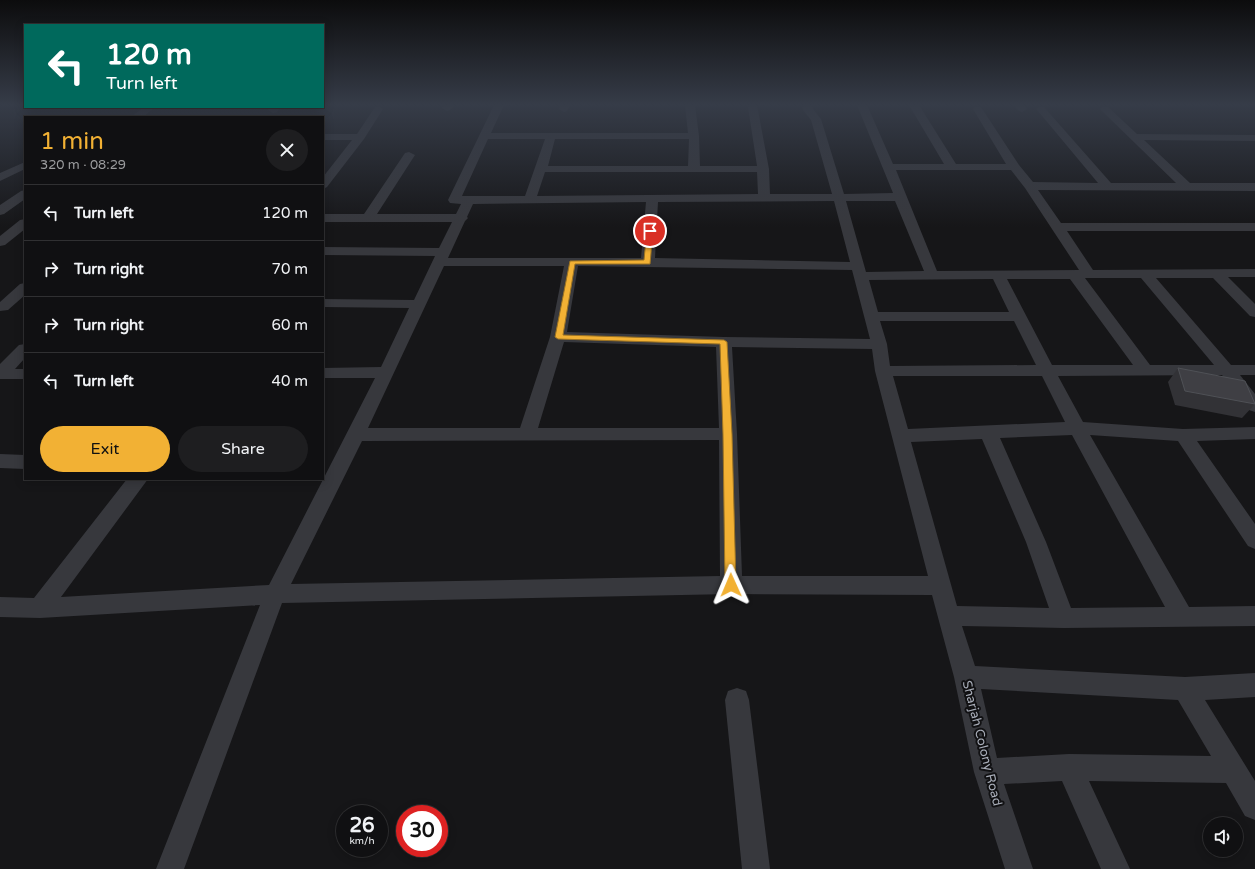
<!DOCTYPE html>
<html lang="en">
<head>
<meta charset="utf-8">
<style>
  :root { --surface:#101012; --page:#1e1e20; --text:#f1f3f6; --muted:#9c9d9f; --line:#303032; --accent:#f2b134 }
  body { margin:0; font-family:"Varela Round",sans-serif; background:var(--page); color:var(--text); height:100vh; display:flex; flex-direction:column; font-size:15px; white-space:nowrap }
  * { box-sizing:border-box; margin:0 }
  p { font-size:13px; color:var(--muted) }
  .icon { flex:none; width:22px; height:22px; fill:none; stroke:currentColor; stroke-width:2; stroke-linecap:round; stroke-linejoin:round }
  .map { position:relative; flex:1; overflow:hidden }
  .drawer { position:absolute; left:24px; top:116px; width:300px; height:364px; display:flex; flex-direction:column; background:var(--surface); border-radius:0px; box-shadow:0 2px 10px #0003,0 0 0 1px var(--line) }
  .drawer>* { flex:none }
  .top-card { position:absolute; left:24px; top:24px; width:300px; height:84px; border-radius:0px; box-shadow:0 2px 10px #0003,0 0 0 1px var(--line); background:#00695c; color:#fff; overflow:hidden }
  .controls { position:absolute; left:1203px; top:817px; display:grid; gap:8px }
  .controls a { display:grid; place-items:center; width:40px; height:40px; border-radius:50%; background:var(--surface); box-shadow:0 2px 10px #0003,0 0 0 1px var(--line); font-size:20px }
  .speed { position:absolute; left:336px; top:805px; display:flex; gap:8px; font-size:20px; font-weight:700; text-align:center }
  .speed>* { display:grid; place-content:center; width:52px; height:52px; border-radius:50%; background:var(--surface); box-shadow:0 2px 10px #0003,0 0 0 1px var(--line); line-height:1 }
  .speed small { font-size:10px; font-weight:400 }
  .speed .limit { border:6px solid #d22; background:#fff; color:#111 }
  .pin { position:absolute; display:grid; place-items:center; width:34px; height:34px; color:#fff; margin:-17px; border:2px solid #fff; border-radius:50%; box-shadow:0 1px 4px #0007 }
  .me { position:absolute; width:44px; margin:-22px; rotate:359deg; stroke-linejoin:round; filter:drop-shadow(0 0 3px #0008) }
  .turn { display:flex; align-items:center; gap:14px; height:84px; padding:0 16px; font-size:18px }
  .turn .icon { width:52px; height:52px; stroke-width:2.5 }
  .turn b { display:block; font-size:28px; line-height:34px }
  .round { display:grid; place-items:center; flex:none; width:42px; height:42px; border-radius:21px; background:var(--page) }
  .head { display:flex; align-items:center; justify-content:space-between; height:68px; padding:0 16px }
  h1 { font-size:24px; font-weight:600; line-height:30px; color:var(--accent) }
  .button { display:flex; gap:8px; margin-top:auto; padding:8px 16px }
  .button a { flex:1; height:46px; border-radius:24px; background:var(--accent); color:#111; font-size:16px; font-weight:600; line-height:46px; text-align:center }
  .button a+a { background:var(--page); color:var(--text) }
  ul { padding:0; list-style:none }
  li { display:flex; align-items:center; gap:12px; height:56px; padding:0 16px; border-top:1px solid var(--line) }
  li div { flex:1 }
  li b { display:block; font-size:15px }
  li em { font-style:normal }
  .map>svg:first-child { display:block }
  .lines { fill:none; stroke-linecap:round; stroke-linejoin:round }
  .minor { fill:#37383d; fill-rule:evenodd }
  .wall { fill:#323236 }
  .building { fill:#3f3f44; stroke:#4f5156 }
  .route { fill:#f2b134; stroke:#9d7322 }
  .labels { text-anchor:middle; stroke-width:4; stroke-linejoin:round; paint-order:stroke }
  .near-street-label { font-size:13px; fill:#a8adb8; stroke:#111113 }
</style>
</head>
<body>
<div class="map">
<svg width="1255" height="869" viewBox="0 0 1255 869">
  <rect width="100%" height="100%" fill="#161618"/>
  <g class="lines">
    <path class="minor" d="M444,105h11l-5,5 -3,1 -5,-3z
      M494,105h10l-13,28h197l-3,-28h10l4,31 1,30h57l-9,-59 1,-2h8l12,64 1,25h62l-21,-74 -8,-10 -1,-5h10l1,4 8,10 23,75 49,-1 -36,-88h10l26,59h51l-35,-59h10l37,59h50l-33,-55 2,-2h6l38,58 14,17 65,1 -60,-72 -2,-2 5,-3 3,1 67,76h65l-74,-72 -2,-2 2,-2h6l29,27 118,1v6l-111,-1 46,43h65v8l-217,-1 23,33h194v8h-188l26,39 162,-1v8h-27l27,27v13l-5,-1 -37,-38h-57l75,87h24v10h-15l15,19v18l-6,-2 -27,-35 -164,1 25,46 100,7 72,-2v12l-58,2 58,83v25l-7,-3 -70,-105 -88,-6 99,172 66,-1v20l-191,2 -102,-2 13,40 210,11 70,-4v24l-50,3 50,81v39l-10,-4 -19,-33 -137,-2 41,88h-29l-39,-88 -58,3 29,85h-28l-31,-97 -20,-95 -22,-82 -201,-1 -449,9 -98,266h-28l104,-264 -220,13 -40,-1v-20l34,1 93,-119h21l-87,118 208,-12 106,-207h-52v-10l58,-1 28,-59 -86,-1v-8l91,1 21,-44 -112,-1v-8l116,1 13,-26h-129v-8h41l41,-61 4,-1 6,3 -38,59h79l5,-10 -11,-1 -2,-3zM488,139h57l-20,57h-63zM555,139h134l-1,27h-140zM896,170h115l14,18 54,82 -142,1zM545,172h212l1,22 -221,2zM834,201l16,61 -195,-4 3,-56zM846,201h49l29,70 -58,1zM646,202l-5,56h-193l17,-37 3,-3 -1,-1 6,-13zM444,266h120l-14,71 -30,91h-152zM578,266l274,4 18,69 -146,-2 -157,-5zM1085,278h56l73,87h-64zM993,279l16,33h-131l-9,-32zM1007,279h63l63,86h-81zM880,321h134l22,44 -146,1 -3,-22zM564,342l152,5 3,81h-181zM732,347l140,2 3,22 53,205h-186l-5,-142zM893,376h149l23,46 -157,7zM1072,435l93,172 -94,1 -25,-66 -46,-104zM982,439l44,103 23,66 -92,-2 -46,-164zM719,440l1,136 -429,8 71,-143zM981,689l197,11 33,56 -142,-2 -72,4z
      M560,105h10l-3,6 -3,1 -5,-3z
      M1013,105h11l3,4 -5,3 -3,-1z
      M378,106l5,3 -19,30 -37,48 -4,2v-12l29,-37h-29v-6h34l18,-27z
      M144,107h11l-12,10h-12z
      M270,107h11l-4,5 -4,1 -5,-3z
      M25,162v7l-25,12v-8z
      M25,190v9l-21,15 -4,1v-10l21,-14z
      M25,219v10l-20,16 -5,1v-10l20,-16z
      M25,283v12l-17,15 -8,1v-9l20,-18z
      M25,344v14l-10,11h10v10h-25v-15l19,-19z
      M0,454l25,1v14l-25,-1z
      M737,688l9,3 3,9 21,169h-28l-17,-169 3,-9z"/>
  </g>
  <path class="wall" d="M1178,368l77,36 -13,14 -67,-13 -7,-23z"/>
  <path class="building" d="M1178,368l67,13 10,23 -70,-13z"/>
  <linearGradient id="sky" x2="0" y2="1"><stop stop-color="#0c0c0d"/><stop offset="0.46" stop-color="#363c48"/><stop offset="1" stop-color="#363c48" stop-opacity="0"/></linearGradient>
  <rect width="1255" height="227" fill="url(#sky)"/>
  <path class="route" d="M647,229l6,2 -3,33h-75l-12,71 161,5 3,2 5,92 4,151 -1,3 -4,2 -4,-2 -2,-3 -2,-151 -3,-90 -162,-5 -3,-2 15,-76 74,-1z"/>
  <g class="labels">
    <g class="near-street-label">
      <text transform="translate(983 743) rotate(76)" y="5">Sharjah Colony Road</text>
    </g>
  </g>
</svg>
<div class="controls">
<a><svg class="icon" aria-label="sound" viewBox="0 0 24 24"><path d="M4 9h4l5-4v14l-5-4H4zM17 9q2 3 0 6"/></svg></a>
</div>
<div class="speed"><div>26<small>km/h</small></div><div class="limit">30</div></div>
<div class="pin" style="left:650px;top:231px;background:#d93025"><svg class="icon" aria-label="arrive" viewBox="0 0 24 24"><path d="M6 21V4h12l-3 4 3 4H6"/></svg></div>
<svg class="me" style="left:731px;top:585px" viewBox="-20 -20 40 40"><path d="M0-17L14 15 0 8-14 15z" fill="#f2b134" stroke="#fff" stroke-width="4"/></svg>
<div class="top-card">
<div class="turn"><svg class="icon" aria-label="left" viewBox="0 0 24 24"><path d="M17 20v-9H6M10 6l-5 5 5 5"/></svg><div><b>120 m</b>Turn left</div></div>
</div>
<section class="drawer">
<div class="head"><div><h1>1 min</h1><p>320 m · 08:29</p></div><a class="round"><svg class="icon" aria-label="close" viewBox="0 0 24 24"><path d="M6 6l12 12M18 6L6 18"/></svg></a></div>
<ul>
<li><svg class="icon" aria-label="left" viewBox="0 0 24 24"><path d="M17 20v-9H6M10 6l-5 5 5 5"/></svg><div><b>Turn left</b></div><em>120 m</em></li>
<li><svg class="icon" aria-label="right" viewBox="0 0 24 24"><path d="M7 20v-9h11M14 6l5 5-5 5"/></svg><div><b>Turn right</b></div><em>70 m</em></li>
<li><svg class="icon" aria-label="right" viewBox="0 0 24 24"><path d="M7 20v-9h11M14 6l5 5-5 5"/></svg><div><b>Turn right</b></div><em>60 m</em></li>
<li><svg class="icon" aria-label="left" viewBox="0 0 24 24"><path d="M17 20v-9H6M10 6l-5 5 5 5"/></svg><div><b>Turn left</b></div><em>40 m</em></li>
</ul>
<div class="button"><a>Exit</a><a>Share</a></div>
</section>
</div>
</body>
</html>
